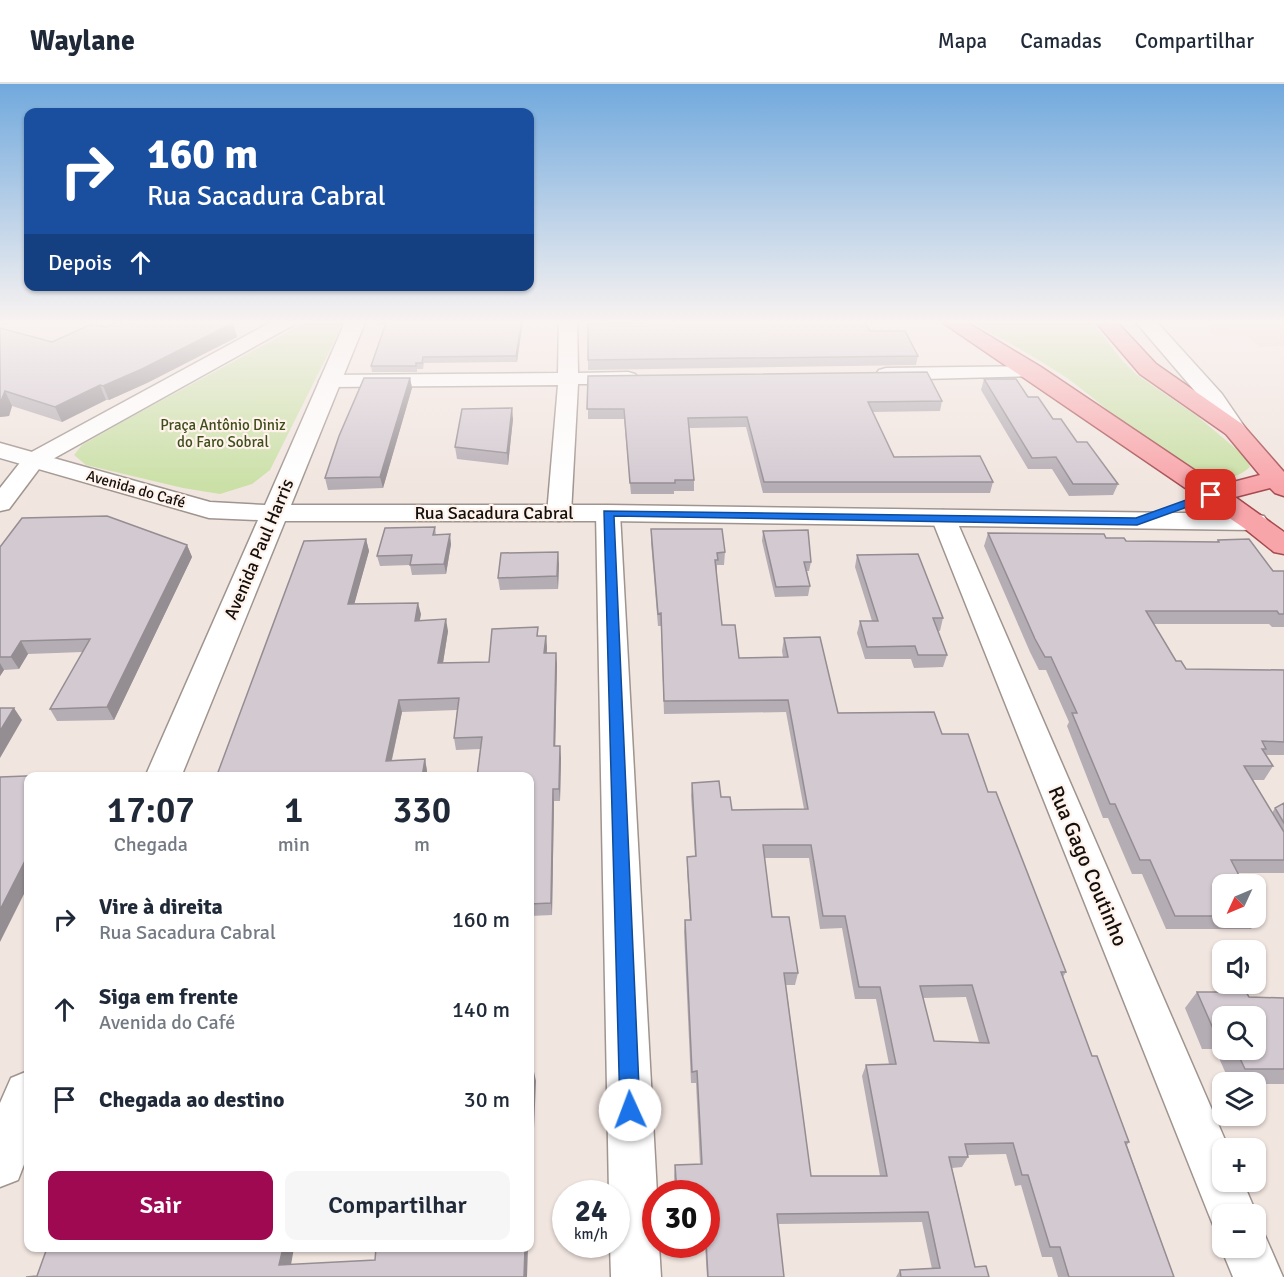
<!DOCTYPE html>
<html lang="pt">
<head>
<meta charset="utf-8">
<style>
  :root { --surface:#fff; --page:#f6f6f7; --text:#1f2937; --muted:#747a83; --line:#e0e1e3; --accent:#9e0952 }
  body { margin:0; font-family:Signika,sans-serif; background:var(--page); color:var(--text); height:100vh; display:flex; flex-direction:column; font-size:22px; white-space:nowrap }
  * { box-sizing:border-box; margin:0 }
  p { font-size:20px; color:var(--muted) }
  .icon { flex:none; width:33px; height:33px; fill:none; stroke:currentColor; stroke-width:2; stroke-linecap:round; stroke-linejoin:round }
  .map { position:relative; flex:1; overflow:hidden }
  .side { position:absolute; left:24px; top:688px; width:510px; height:480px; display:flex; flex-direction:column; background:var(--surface); border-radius:12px; box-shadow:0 2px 4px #0004 }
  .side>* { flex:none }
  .banner { position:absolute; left:24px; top:24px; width:510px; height:183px; border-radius:12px; box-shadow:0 2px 4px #0004; background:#1a4fa0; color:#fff; overflow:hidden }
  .needle { width:39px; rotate:226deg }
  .tools { position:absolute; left:1212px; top:790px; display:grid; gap:12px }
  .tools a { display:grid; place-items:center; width:54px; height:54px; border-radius:12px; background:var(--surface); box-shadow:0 2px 4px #0004; font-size:30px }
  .speed { position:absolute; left:552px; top:1096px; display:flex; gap:12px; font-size:30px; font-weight:700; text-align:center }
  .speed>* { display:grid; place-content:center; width:78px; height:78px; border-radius:50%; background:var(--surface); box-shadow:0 2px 4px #0004; line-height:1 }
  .speed small { font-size:15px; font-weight:400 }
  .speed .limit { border:9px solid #d22; background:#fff; color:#111 }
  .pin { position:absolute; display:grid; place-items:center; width:51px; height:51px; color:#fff; margin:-26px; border-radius:12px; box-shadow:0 3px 9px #0006 }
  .me { position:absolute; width:66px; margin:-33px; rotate:358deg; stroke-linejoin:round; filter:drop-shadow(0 0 4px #0008) }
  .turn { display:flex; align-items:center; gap:21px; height:126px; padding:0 24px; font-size:27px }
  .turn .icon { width:78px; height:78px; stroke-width:2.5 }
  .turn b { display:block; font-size:42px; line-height:51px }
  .then { display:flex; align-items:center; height:57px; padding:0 24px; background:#0003; gap:12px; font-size:22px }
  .eta { display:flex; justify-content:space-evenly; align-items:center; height:102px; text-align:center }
  .eta b { font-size:36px; font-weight:600; line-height:42px }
  .action { display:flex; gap:12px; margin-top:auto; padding:12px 24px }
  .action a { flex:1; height:69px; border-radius:12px; background:var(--accent); color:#fff; font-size:24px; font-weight:600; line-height:69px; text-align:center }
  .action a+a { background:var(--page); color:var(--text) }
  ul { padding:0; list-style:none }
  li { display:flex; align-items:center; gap:18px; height:90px; padding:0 24px }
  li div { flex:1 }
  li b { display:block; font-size:22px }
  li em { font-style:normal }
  header { display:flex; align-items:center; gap:36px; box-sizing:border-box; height:84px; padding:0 30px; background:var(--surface); border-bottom:2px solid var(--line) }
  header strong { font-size:28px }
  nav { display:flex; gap:33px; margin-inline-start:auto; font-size:21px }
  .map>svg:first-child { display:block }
  .built { fill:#ecd8ce }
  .green { fill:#cae0a6 }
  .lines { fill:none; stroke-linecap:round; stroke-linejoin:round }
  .street-casing { stroke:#9f948e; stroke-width:3 }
  .secondary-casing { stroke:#9f948e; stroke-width:3 }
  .primary-casing { stroke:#a54a4e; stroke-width:3 }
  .street { fill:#fff; fill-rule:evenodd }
  .secondary { fill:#fff; fill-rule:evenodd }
  .primary { fill:#f8a5aa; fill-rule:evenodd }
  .wall { fill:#b5adb4; fill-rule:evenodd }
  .shaded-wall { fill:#948d92 }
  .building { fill:#d3c9d1; stroke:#948d92; stroke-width:1.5; fill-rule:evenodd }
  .route { fill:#1a73e8; stroke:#114b97; stroke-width:1.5 }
  .labels { text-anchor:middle; stroke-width:4.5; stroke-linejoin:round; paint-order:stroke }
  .far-park-label { font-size:15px; fill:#3d4e1b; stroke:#fff3ec }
  .far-street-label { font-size:15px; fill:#130f0d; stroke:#fff3ec }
  .street-label { font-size:18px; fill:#130f0d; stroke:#fff3ec }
  .near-street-label { font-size:21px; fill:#130f0d; stroke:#fff3ec }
</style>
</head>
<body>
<header>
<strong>Waylane</strong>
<nav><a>Mapa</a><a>Camadas</a><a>Compartilhar</a></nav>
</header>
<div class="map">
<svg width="1284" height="1193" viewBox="0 0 1284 1193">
  <rect width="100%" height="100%" fill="#f1e5df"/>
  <path class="built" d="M1188,236h96v26l-24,1 -11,-9 -40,-5 1,-9z"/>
  <path class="green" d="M310,236h35l-75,150 -18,14 -32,10 -37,-6 -97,-23 -12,-10 8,-10 42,-24z
    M968,236h122l32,40 15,15 60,41 50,42 3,9c-7,6 -15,11 -25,11 -46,-2 -120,-73 -158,-100 -32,-21 -66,-40 -99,-58z"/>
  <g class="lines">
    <g class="street-casing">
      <path id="street" d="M275,236h23l-3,4 -253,141 -33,44 -9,2v-23l26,-33z
        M559,236h18l1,53 50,-1 7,2 3,4 -3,4 -7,2h-50l-7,130 -3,5 -9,2 -9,-2 -3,-5 11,-129 -229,2 -7,-2 -3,-4 3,-4 7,-2 229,-2z
        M1033,282l7,2 3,4 -3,4 -154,4 -7,-2 -3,-4 3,-4 7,-2z
        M608,422l9,2 3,5 37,681 -1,51h3l2,32h-50l-1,-32h6v-51h-7l-13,-681 3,-5z
        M943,426l9,2 3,5 274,632h-7v33h21l14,33 -1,4v-4h-34v20l-6,-3 -7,-17 -278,-698 3,-5z
        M1256,1143l7,4 20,46h-50l-12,-29 1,-3v3h34z"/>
    </g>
    <g class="secondary-casing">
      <path id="secondary" d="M346,236h20l-75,185h317l646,9 10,2 4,6 -4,6 -10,2 -646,-9h-323l-104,256h-36l113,-257 -49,-2 -209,-60v-15l210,59 55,3z
        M1134,236h21l67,74 24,35 -4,5 -8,2 -8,-2 -21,-31z
        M28,987v83l-10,26 -18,7v-84l11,-25z"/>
    </g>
    <g class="primary-casing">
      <path id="primary" d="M939,236h24l78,47 177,119 42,-11 -34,-41 -86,-60 -46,-54h21l41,44 86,60 42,48v24l-9,-3 -5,-5 -35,9 49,35v22l-10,-2 -30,-24z"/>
    </g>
    <use href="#street" class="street"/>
    <use href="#secondary" class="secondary"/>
    <use href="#primary" class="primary"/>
  </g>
  <path class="wall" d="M376,236h147l-6,42 -93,1 -1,6h-6v3h-45l-1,-6 14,-38 -1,-3h-7z
    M719,236h73l78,11 48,25 -2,9 -328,5v-10l131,-39z
    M233,239l4,14 -90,46 -38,17h-3l-44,22 -50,-16 -3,10 -9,1v-89l52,14 53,-15 28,-3z
    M588,292l354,25 -2,10 -68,1 22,45 99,25 -3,11h-227l-17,-66 -57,1 5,52v11h-20v3h-43l-7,-75h-36z
    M410,294l2,10 -29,100 -55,2 -3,-12z
    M984,295l44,18 25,22 65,65 -5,11 -44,1 -17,-27h-24l-47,-79z
    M513,335l-5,46 -51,-6 -2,-12z
    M435,443l1,8 15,9 -5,30 -34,1 -2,-10 -30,1 -3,-10z
    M651,445l74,23 -1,13h-7v7h-1l6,53 17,33 44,-1 -1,-6 2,-13 54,75 104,21 46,58 78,180 -3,5 29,79 37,86 -2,3 47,132h-116l-6,-20h-10l-21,-72 -6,1 -9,-32 -39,1 1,2 -6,10 -10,1 23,99 14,10h-93l4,-7 32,-1 -10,-47 -144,2 6,53h-77l-2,-32h1v-51h-31l-1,-18 1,-11 25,-1 -4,-81h-5l-7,-151 1,-12h5l-3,-51v-12l8,-1 -4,-60 1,-13 29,14 11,13 72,-1 -18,-97 -122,2 -3,-88h-3l-7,-84zM764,774h45l11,71 22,-1 13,71h21l13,65 -23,1 -4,11 18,100h-69l-25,-191h9l3,-12 -26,-56zM966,913l13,45 -45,-1 -11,-43z
    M763,447l48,31 -2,9h-2l3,15 -2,10 -33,1 -13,-56z
    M988,449l118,5 20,3 90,1 2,-2 55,31h11v56h-12l-3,-3h-115l22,37 10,8 98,1v85h-18l7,11 -9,14h-12l20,33 3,-5 9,-5v70h-46l-16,12v33h34v-12l5,10 -10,13h-85l-24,-55h-10l-24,-56h-5l-36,-92 2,-4 -23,-52h-7l-9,-18 -46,-106z
    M366,455l3,12 -15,53 67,10 -1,6 28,11 -5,32 46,-1 49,-35v9h8l1,12v5l10,11 -2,82 6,12 -1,43h-6l-2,114 -22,1v-139l-49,-28 -25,1 -2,-12 3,-28 -55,2 -10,48 33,-1 2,12v6h-209l-1,-2z
    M187,461l5,12 -78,163 -57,1 -7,-12 33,-57 -55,2 -9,15 -15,1 -4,6v-129z
    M857,471l86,63 -3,13h-2l9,24 -4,12 -29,1 -3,-9h-46l-8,-26 3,-12h12l-17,-54z
    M559,480l-1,25 -58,1 -2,-12z
    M1197,908l52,5 35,1v86h-28v-1h-26l-15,-34h-13l-17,-41zM1222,933l34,33h-34z"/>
  <path class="shaded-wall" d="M522,236h1l-6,42 -1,-6z
    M233,239l4,14 -90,46 -38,17 -6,-14z
    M410,294l2,10 -29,100 -3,-11z
    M100,301l6,15 -44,22 -7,-15z
    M5,307l7,15 -3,10 -9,1v-16z
    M512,324l1,11 -5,46 -1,-12z
    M450,450l1,10 -5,30 -2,-10z
    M366,455l3,12 -18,65 -3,-12z
    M187,461l5,12 -78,163 -7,-13z
    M558,468l1,12 -1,25 -1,-13z
    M418,519l3,11 -4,18 -2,-11z
    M446,535l2,12 -7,44 -3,-12z
    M546,552l1,12 -2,17 -1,-12z
    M21,557l7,13 -9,15 -8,-12z
    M556,569l1,11 -2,94 -1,-12z
    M0,579l4,7 -4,6z
    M399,616l3,12 -13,60 -3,-11z
    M14,624l8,12 -22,38v-27z
    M560,662l1,12 -1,43 -1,-12z
    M425,675l2,12v6h-5z
    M553,705l1,12 -2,114 -1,-12z
    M28,771v31l-28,56v-32z
    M533,983l3,14 -6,144v-75z
    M283,1164h11l-5,28 -10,-11z
    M525,1164h3l-1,29h-3z"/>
  <path class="building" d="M140,236h82l11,3 -91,46 -39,17 -3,-1 -45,22 -50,-16 -4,10h-1v-73l52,14 40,-18 13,3 16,-6 12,3z
    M385,236h137l-6,36 -93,1 -1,6h-6v3h-45l15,-43h-2z
    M723,236h141l6,11h35l13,25 -330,4v-36z
    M927,288l15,29 -74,1 26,55 86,-1 13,26h-229l-17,-65 -59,1 6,62h-19v3h-45l-6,-74h-37l1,-33z
    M364,294h46l-30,99 -55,1 14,-42z
    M984,295h32l12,18h10l15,22h8l16,23h10l31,42h-45l-17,-27 -24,1z
    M512,324l-5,45 -52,-6 7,-38z
    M107,432l80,29 -80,162 -57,2 40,-70 -69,2 -10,16h-11v-110l22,-29z
    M435,443l-2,8 17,-1 -6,30 -34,1 2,-10 -35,1 8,-28z
    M651,445h71l3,23 -8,1 1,7h-3l7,65h13l4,33 49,-1 -4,-19 36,-1 18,76 96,-1 8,22h26l20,58h8l70,180h-5l31,84h5l32,86h-4l49,135h-105l-9,-30h-10l-22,-72h-6l-9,-32 -48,1 3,13h-19l26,110 11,-1 3,11h-88l-1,-7 40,-2 -12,-56 -151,2 7,63h-76l-2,-36v-47h-29l-2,-29 27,-1 -5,-93 -5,1 -7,-152h6l-4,-63 9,-1 -4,-73 27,-2 2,16h9l2,13 76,-1 -20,-109 -124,1 -3,-88 -3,1zM763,761h48l12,71h22l14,71h21l16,77 -30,1 21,111h-76l-27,-203h14l-9,-56h-17zM972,901l17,58 -55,-2 -14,-55z
    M808,446l3,32h-7l6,24 -34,1 -13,-56z
    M988,449l116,1 2,4h18l2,3 93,1 -1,-2 31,-1 24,32h11v43h-5l-2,-3h-131l30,50h5l5,8 98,1v72l-22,-1 4,8h-4l11,17h-29l40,66v28h-53l13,25h-22v31h-47l-25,-56h-10l-25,-56h-5l-38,-91h5l-26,-56h-6l-10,-18z
    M366,455l-18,65 70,-1 -3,18 31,-2 -8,44 51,-1 3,-33 46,-2 -1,9h9l-2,17h12l-2,93h6l-1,43h-6l-2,114 -21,1v-127h-53l5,-40 -28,1 5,-40 -60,2 -13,61 39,-2 -3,18h-187v-2h-18l87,-234z
    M558,468l-1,24 -59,2 3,-25z
    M918,470l25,64h-10l14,37h-29l-3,-9 -48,1 -7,-26h18l-21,-66z
    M0,624h14l-14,23z
    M51,691l-1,2h-22v78l-28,55v-133z
    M1284,719v20l-9,-15z
    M1256,822l5,10h-5z
    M1197,908h49l3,5 35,1v71h-39l-9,-19h20v-33h-34v16h-7z
    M530,983h3l-3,83z
    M47,1164h236l-4,17 96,-5 1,-12h149l-1,29h-498l11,-1z"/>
  <linearGradient id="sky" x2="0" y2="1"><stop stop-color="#71a9dd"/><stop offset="0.59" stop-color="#f9f3f1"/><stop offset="1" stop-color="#f9f3f1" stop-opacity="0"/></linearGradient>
  <rect width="1284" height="403" fill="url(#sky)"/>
  <path class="route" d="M1211,407l4,1v5l-78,28 -523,-9 26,594 -3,7 -7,3 -7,-3 -3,-7 -16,-599 532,7z"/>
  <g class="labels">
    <g class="far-park-label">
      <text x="223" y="346">Praça Antônio Diniz<tspan x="223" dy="17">do Faro Sobral</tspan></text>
    </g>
    <g class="far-street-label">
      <text transform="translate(136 405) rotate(16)" y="5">Avenida do Café</text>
    </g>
    <g class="street-label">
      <text x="494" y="435">Rua Sacadura Cabral</text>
      <text transform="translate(259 465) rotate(-67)" y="6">Avenida Paul Harris</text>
    </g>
    <g class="near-street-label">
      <text transform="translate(1088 782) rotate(67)" y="7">Rua Gago Coutinho</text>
    </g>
  </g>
</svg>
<div class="tools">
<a><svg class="needle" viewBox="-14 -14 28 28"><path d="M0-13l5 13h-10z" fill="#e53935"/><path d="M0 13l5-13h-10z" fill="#747a83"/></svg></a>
<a><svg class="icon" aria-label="sound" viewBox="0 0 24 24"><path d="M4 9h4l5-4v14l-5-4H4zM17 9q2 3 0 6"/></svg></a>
<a><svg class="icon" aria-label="search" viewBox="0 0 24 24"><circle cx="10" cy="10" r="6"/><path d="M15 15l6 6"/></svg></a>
<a><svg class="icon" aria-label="layers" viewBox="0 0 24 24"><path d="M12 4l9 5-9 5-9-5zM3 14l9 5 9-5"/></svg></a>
<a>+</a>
<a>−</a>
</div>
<div class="speed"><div>24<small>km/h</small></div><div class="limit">30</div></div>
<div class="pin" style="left:1211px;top:411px;background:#d93025"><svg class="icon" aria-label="arrive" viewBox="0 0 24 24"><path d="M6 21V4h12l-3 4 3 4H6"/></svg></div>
<svg class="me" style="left:630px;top:1026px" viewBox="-20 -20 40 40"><circle r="19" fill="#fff"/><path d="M0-13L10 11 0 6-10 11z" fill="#1a73e8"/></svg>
<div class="banner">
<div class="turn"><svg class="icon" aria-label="right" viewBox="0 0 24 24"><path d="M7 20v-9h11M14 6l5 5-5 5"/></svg><div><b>160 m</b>Rua Sacadura Cabral</div></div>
<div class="then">Depois<svg class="icon" aria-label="ahead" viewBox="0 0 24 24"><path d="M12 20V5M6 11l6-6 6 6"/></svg></div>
</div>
<section class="side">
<div class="eta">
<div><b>17:07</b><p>Chegada</p></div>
<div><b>1</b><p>min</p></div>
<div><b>330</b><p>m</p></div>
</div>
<ul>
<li><svg class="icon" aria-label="right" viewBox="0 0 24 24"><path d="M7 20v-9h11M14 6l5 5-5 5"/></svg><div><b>Vire à direita</b><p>Rua Sacadura Cabral</p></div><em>160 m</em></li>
<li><svg class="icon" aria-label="ahead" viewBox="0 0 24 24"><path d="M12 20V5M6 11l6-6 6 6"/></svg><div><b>Siga em frente</b><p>Avenida do Café</p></div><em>140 m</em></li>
<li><svg class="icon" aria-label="arrive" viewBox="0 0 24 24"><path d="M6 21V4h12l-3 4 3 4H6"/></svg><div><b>Chegada ao destino</b></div><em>30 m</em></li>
</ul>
<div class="action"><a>Sair</a><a>Compartilhar</a></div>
</section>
</div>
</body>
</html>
